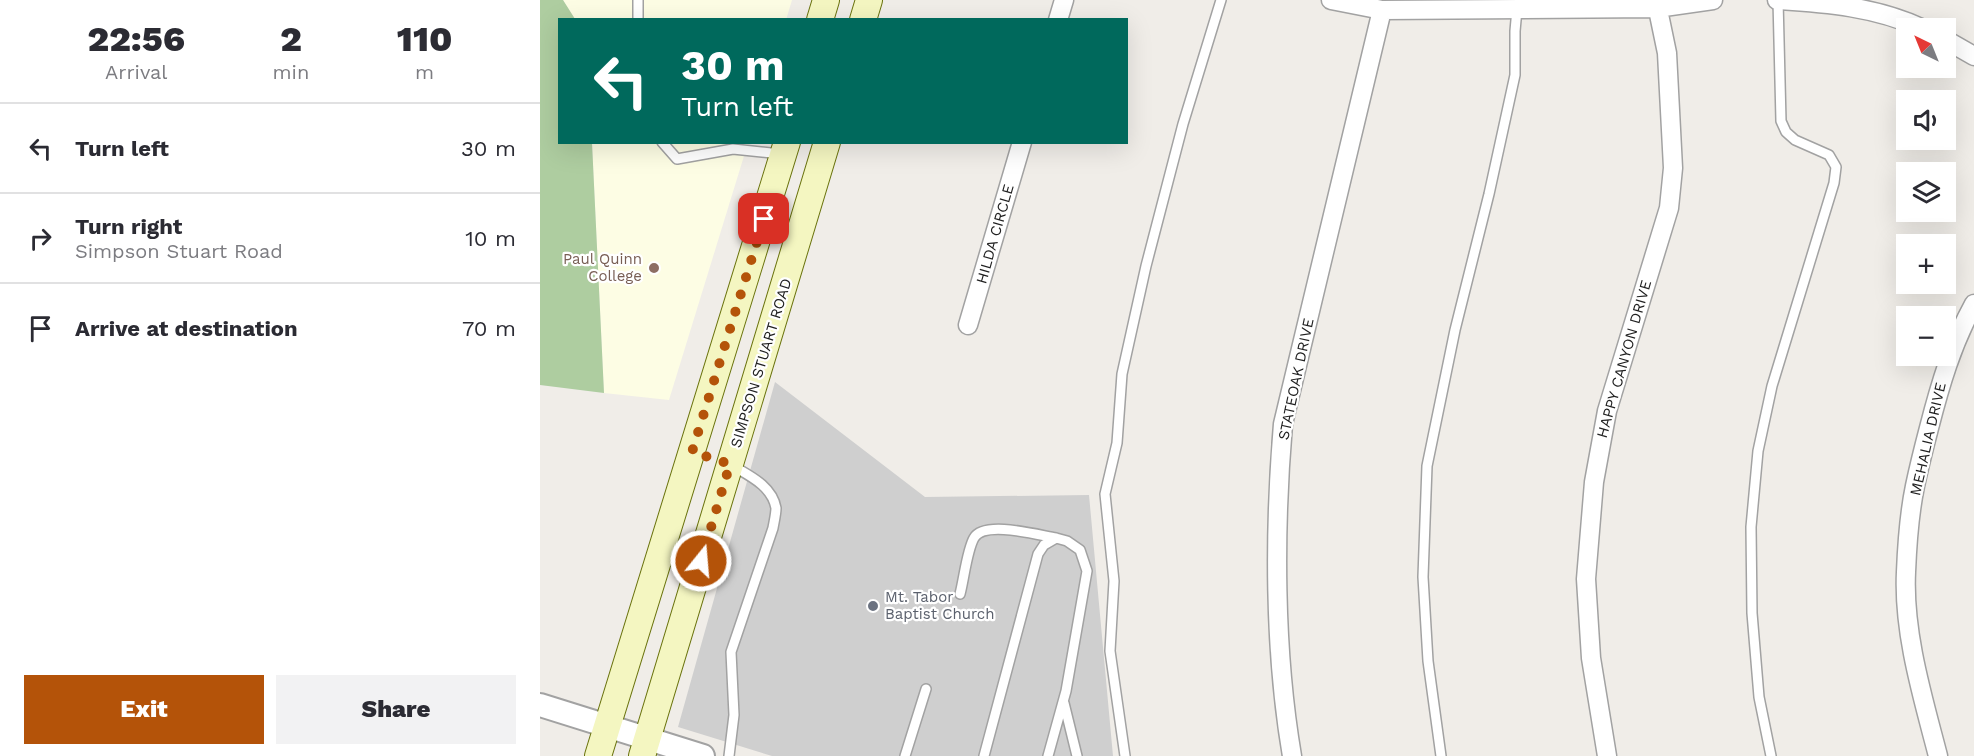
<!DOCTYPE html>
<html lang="en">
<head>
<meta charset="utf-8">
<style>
  :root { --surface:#fff; --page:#f2f2f3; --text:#2b2b33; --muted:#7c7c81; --line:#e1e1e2; --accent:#b45309 }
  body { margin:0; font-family:"Work Sans",sans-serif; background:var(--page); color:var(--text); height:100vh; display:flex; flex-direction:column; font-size:22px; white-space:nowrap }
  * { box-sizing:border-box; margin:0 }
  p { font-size:20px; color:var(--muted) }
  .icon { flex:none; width:33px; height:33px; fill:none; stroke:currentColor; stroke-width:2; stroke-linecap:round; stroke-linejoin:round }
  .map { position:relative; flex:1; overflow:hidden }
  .details { display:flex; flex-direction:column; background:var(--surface); width:540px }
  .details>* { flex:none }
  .hud { position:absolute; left:18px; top:18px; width:570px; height:126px; border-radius:0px; box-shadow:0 6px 24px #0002; background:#00695c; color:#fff; overflow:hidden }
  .needle { width:39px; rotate:317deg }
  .buttons { position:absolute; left:1356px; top:18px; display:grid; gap:12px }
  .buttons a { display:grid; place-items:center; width:60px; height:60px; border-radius:0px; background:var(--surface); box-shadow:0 6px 24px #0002; font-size:30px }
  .pin { position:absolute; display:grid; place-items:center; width:51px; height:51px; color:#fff; margin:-26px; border-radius:12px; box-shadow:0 3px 9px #0006 }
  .me { position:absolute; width:66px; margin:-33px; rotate:17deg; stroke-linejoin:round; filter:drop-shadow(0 0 4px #0008) }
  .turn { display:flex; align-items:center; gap:21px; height:126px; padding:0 24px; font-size:27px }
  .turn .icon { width:78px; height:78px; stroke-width:2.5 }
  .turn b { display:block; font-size:42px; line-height:51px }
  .eta { display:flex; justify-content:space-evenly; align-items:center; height:102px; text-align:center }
  .eta b { font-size:36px; font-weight:800; line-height:42px }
  .button { display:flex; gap:12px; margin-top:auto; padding:12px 24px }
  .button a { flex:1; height:69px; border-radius:0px; background:var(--accent); color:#fff; font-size:24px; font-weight:800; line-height:69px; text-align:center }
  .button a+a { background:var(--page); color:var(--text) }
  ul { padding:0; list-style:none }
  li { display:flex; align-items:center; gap:18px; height:90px; padding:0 24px; border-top:2px solid var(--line) }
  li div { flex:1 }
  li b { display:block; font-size:22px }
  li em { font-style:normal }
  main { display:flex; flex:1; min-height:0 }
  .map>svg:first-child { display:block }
  .education { fill:#fdfde4 }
  .religious { fill:#cfcfcf }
  .forest { fill:#aecda0 }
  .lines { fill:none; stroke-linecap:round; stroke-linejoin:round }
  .service-casing { stroke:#a2a2a2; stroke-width:12 }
  .minor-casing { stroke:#a2a2a2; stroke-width:21 }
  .tertiary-casing { stroke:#a2a2a2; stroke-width:26 }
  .secondary-casing { stroke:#6a730d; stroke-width:28 }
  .service { stroke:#fff; stroke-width:9 }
  .minor { stroke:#fff; stroke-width:18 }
  .tertiary { stroke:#fff; stroke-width:22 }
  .secondary { stroke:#f4f6c1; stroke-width:26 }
  .route { stroke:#b45309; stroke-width:10; stroke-dasharray:0 18 }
  .education-dot { fill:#8d6e63; stroke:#fff; stroke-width:2 }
  .worship-dot { fill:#6b7280; stroke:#fff; stroke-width:2 }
  .labels { text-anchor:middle; stroke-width:4.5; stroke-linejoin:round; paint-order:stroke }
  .street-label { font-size:15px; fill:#212121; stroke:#fff }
  .education-label { font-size:15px; fill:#785e54; stroke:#fff; text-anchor:end }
  .worship-label { font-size:15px; fill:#5b616d; stroke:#fff; text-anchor:start }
</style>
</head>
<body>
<main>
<section class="details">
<div class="eta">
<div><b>22:56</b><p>Arrival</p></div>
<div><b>2</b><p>min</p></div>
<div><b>110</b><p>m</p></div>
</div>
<ul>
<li><svg class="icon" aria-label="left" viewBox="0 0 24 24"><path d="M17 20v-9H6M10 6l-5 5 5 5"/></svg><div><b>Turn left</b></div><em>30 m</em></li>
<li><svg class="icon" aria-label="right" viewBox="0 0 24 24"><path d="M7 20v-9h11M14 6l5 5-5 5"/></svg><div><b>Turn right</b><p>Simpson Stuart Road</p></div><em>10 m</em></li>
<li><svg class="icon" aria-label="arrive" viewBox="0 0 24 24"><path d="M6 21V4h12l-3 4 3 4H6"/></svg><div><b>Arrive at destination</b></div><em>70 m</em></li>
</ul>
<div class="button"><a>Exit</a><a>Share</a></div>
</section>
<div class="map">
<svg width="1434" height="756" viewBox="0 0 1434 756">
  <rect width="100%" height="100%" fill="#f0ede8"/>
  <path class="education" d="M23,0h229l-6,20 -211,-1z
    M52,143h156l-79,257 -65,-7z"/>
  <path class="religious" d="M235,382l150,115 164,-2 24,261h-341l-94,-29z"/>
  <path class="forest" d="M0,0h23l12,19 -15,1v122l32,1 12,250 -64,-8z"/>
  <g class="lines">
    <g class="service-casing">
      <path id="service" d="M98,0v20
        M122,142l15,17 56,-10 48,5
        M420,594c4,-15 7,-44 14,-56 10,-18 64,-3 82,0
        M524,703l13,53
        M189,756l5,-41 -3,-63 42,-124c1,-6 3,-14 3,-20 -4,-22 -26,-32 -43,-42
        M365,756l21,-67
        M444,756l54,-202 6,-9 12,-7 11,3 13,9 7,21 -21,120 -18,65
        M585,756l-15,-105 4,-70 -9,-87 12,-51 5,-69 24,-108 37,-142 38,-124
        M901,756l-13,-95 -5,-84 4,-111 28,-136 34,-136 26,-119v-44l2,-22
        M1231,756l-12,-59 -7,-84 -1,-86 7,-76 14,-65 62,-203 2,-16 -7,-12 -34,-15 -9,-8 -5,-11 -3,-121"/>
    </g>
    <g class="minor-casing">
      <path id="minor" d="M791,0l51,10 275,-2 56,-8
        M1237,0c50,3 99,7 144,28
        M518,20l6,-20
        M1406,40l28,16
        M428,325l54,-183
        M752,756c-18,-105 -18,-225 -9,-332l99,-414
        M1067,756l-16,-98 -5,-79 8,-97 13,-71 62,-203 4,-40 -6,-115 -11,-53
        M1398,756c-15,-58 -35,-123 -32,-184 1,-25 4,-62 9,-86 4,-19 9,-39 14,-58 11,-43 23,-84 45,-124"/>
    </g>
    <g class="tertiary-casing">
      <path id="tertiary" d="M0,705l163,51"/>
    </g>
    <g class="secondary-casing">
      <path id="secondary" d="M280,20l6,-20
        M323,20l6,-20
        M58,756l189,-614
        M102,756l185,-614"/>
    </g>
    <use href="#service" class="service"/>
    <use href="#minor" class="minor"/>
    <use href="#tertiary" class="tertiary"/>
    <use href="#secondary" class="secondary"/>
  </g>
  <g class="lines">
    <path class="route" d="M161,561l29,-97 -38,-12 72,-233"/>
  </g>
  <circle class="education-dot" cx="114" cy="268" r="6"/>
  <circle class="worship-dot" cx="333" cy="606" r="6"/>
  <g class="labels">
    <g class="street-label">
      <text transform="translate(455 234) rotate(-74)" y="5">HILDA CIRCLE</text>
      <text transform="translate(1084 359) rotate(-74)" y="5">HAPPY CANYON DRIVE</text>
      <text transform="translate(221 363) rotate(-73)" y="5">SIMPSON STUART ROAD</text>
      <text transform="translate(756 379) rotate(-78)" y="5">STATEOAK DRIVE</text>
      <text transform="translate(1388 439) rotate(-77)" y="5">MEHALIA DRIVE</text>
    </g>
    <g class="education-label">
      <text x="102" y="264">Paul Quinn<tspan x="102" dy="17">College</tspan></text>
    </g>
    <g class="worship-label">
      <text x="345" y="602">Mt. Tabor<tspan x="345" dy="17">Baptist Church</tspan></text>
    </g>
  </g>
</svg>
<div class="buttons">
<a><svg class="needle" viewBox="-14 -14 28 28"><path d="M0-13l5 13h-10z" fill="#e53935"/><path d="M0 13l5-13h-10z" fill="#7c7c81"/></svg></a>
<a><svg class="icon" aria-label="sound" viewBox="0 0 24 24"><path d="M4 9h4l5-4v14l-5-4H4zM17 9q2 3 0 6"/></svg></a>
<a><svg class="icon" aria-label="layers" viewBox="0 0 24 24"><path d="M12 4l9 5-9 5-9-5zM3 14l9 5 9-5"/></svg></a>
<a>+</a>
<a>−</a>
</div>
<div class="pin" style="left:224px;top:219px;background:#d93025"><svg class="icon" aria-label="arrive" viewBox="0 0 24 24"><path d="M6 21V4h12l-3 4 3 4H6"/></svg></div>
<svg class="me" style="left:161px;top:561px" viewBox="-20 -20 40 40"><circle r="17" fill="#b45309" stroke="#fff" stroke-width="3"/><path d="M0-11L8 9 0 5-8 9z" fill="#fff"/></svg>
<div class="hud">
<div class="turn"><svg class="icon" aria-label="left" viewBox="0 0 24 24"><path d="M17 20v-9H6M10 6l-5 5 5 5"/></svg><div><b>30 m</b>Turn left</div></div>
</div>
</div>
</main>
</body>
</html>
